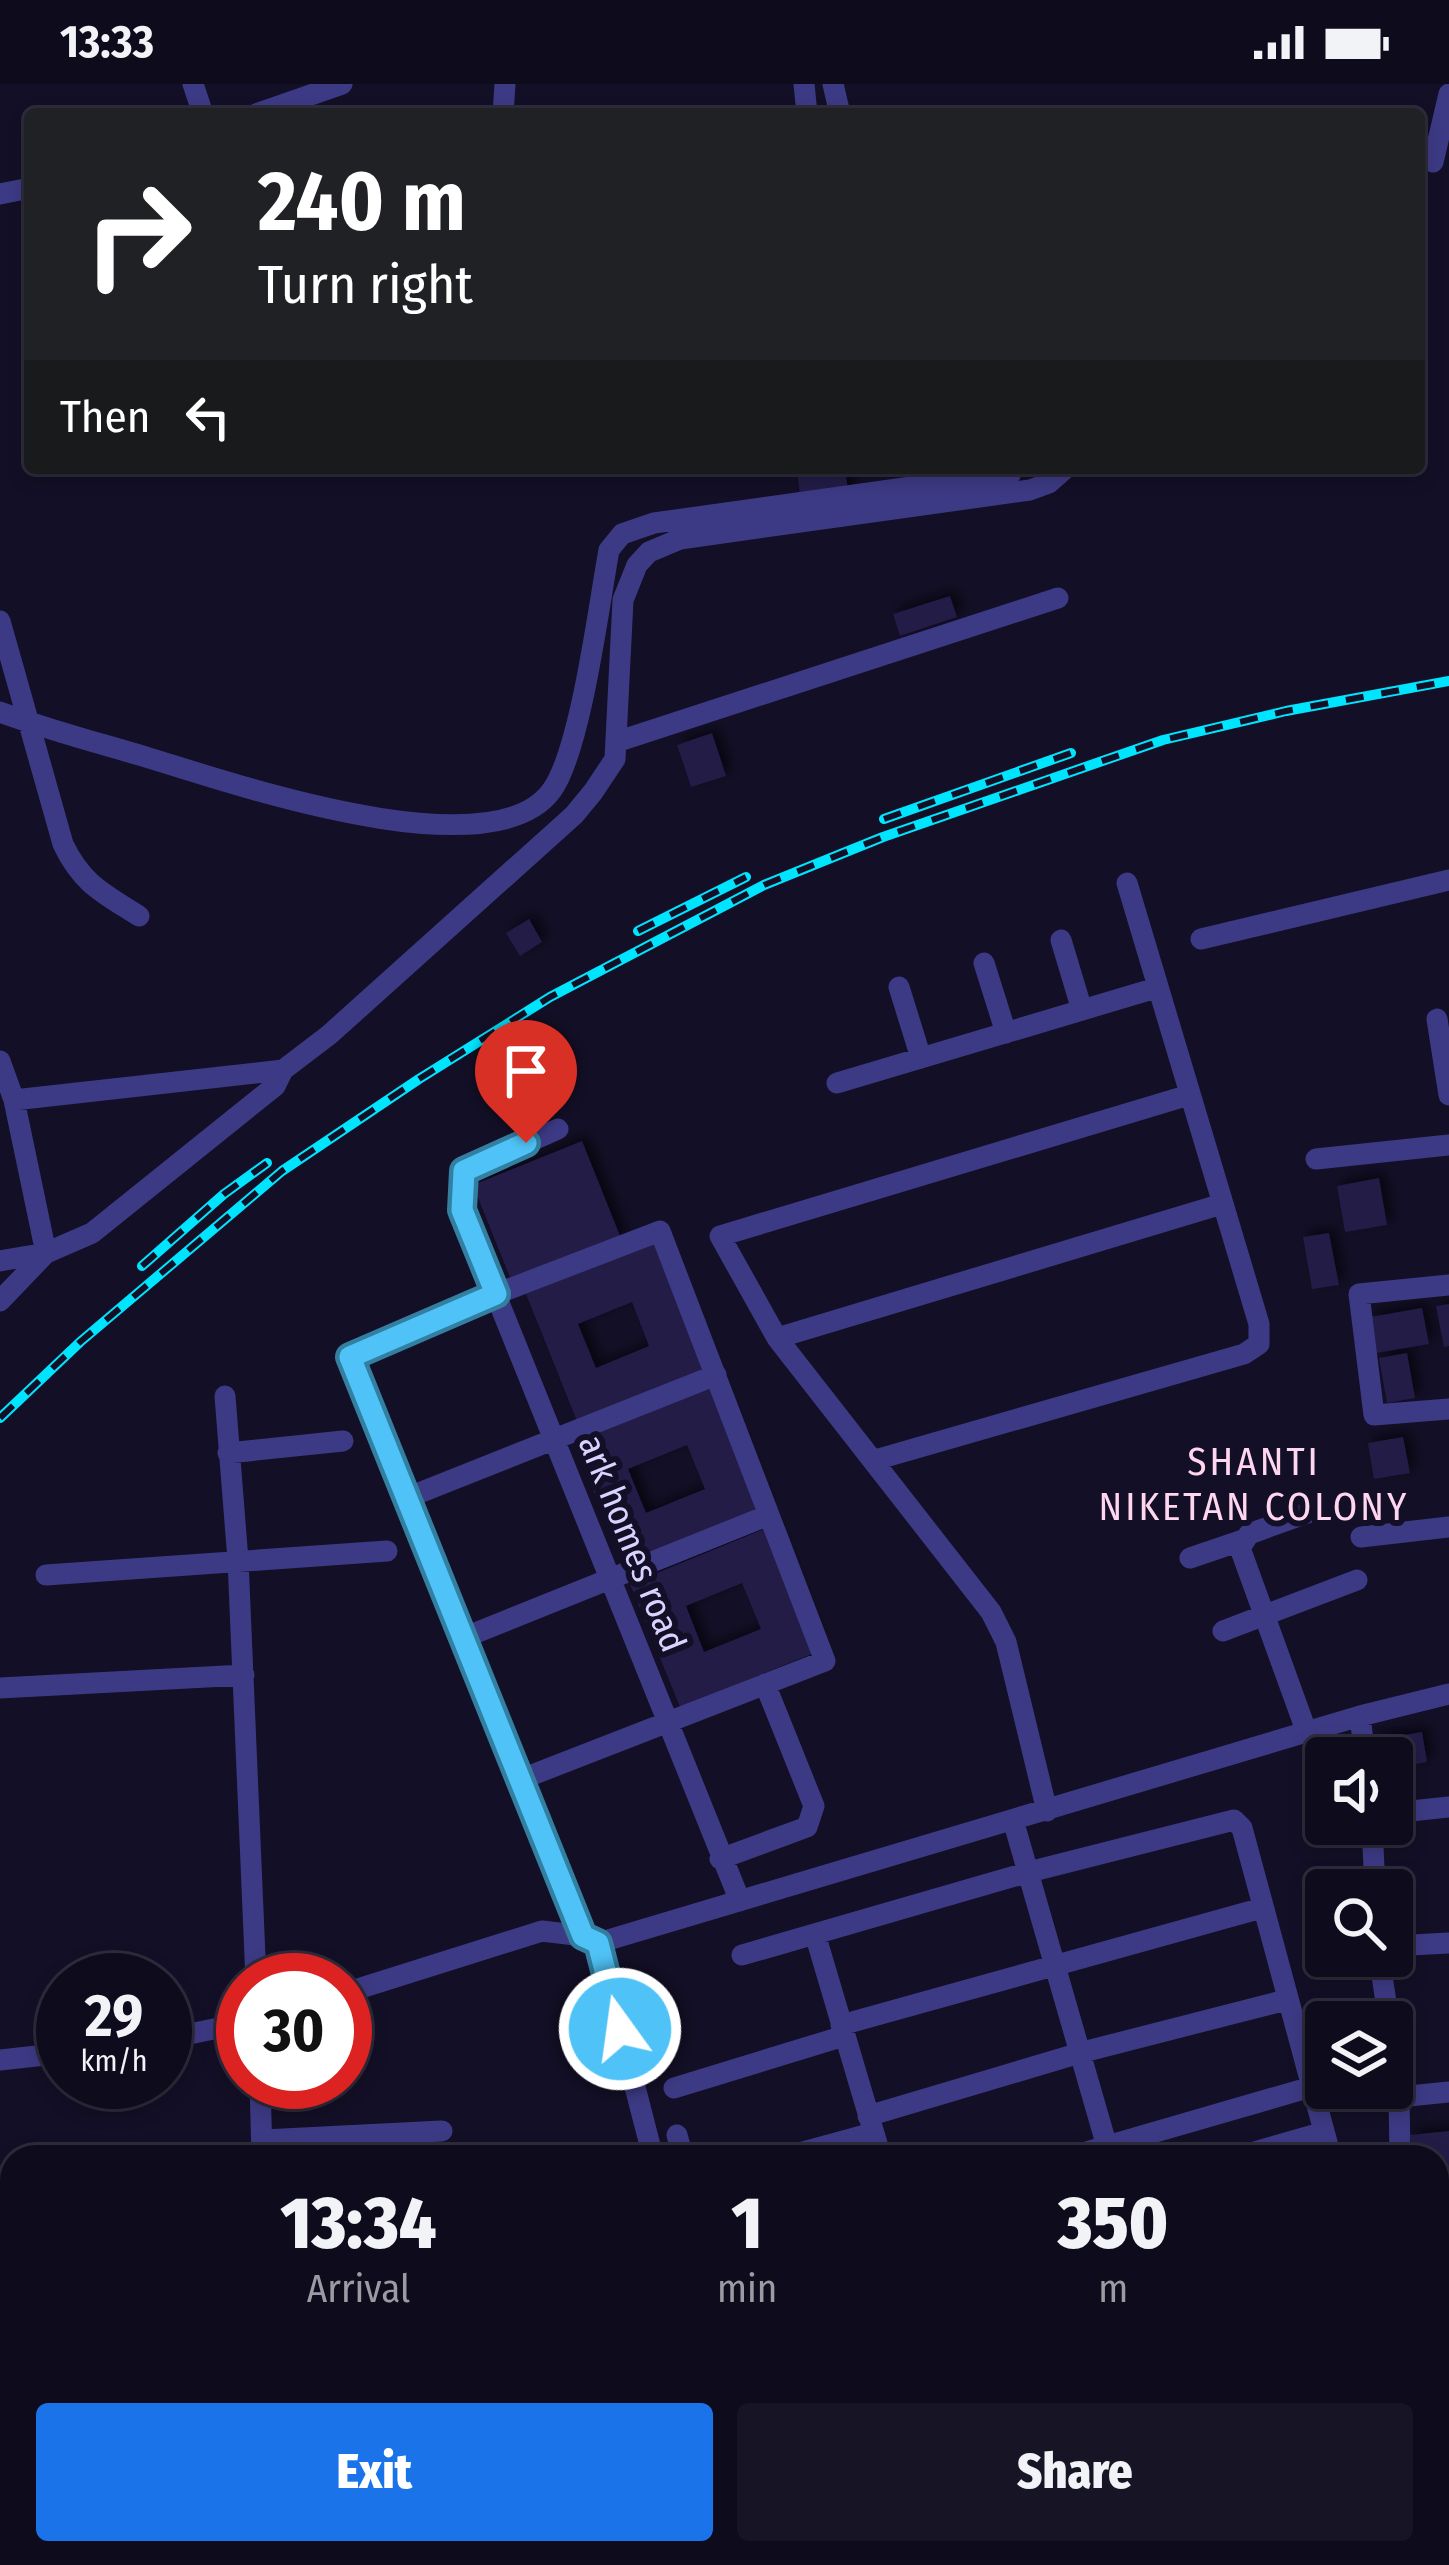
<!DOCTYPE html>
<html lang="en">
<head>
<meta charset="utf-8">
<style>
  :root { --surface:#0e0b1c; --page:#171425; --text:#f1f3f6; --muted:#9b9ba3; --line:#2e2b3b; --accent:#1a73e8 }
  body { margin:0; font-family:"Fira Sans Condensed",sans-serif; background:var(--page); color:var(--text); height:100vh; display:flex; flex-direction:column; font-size:45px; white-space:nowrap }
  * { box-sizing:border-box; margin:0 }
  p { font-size:39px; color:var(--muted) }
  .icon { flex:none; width:66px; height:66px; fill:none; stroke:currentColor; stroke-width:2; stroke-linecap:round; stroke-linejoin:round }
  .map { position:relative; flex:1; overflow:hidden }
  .drawer { position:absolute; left:0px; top:2061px; width:1449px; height:420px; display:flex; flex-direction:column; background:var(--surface); border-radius:36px 36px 0 0; box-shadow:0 6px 18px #0003,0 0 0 3px var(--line) }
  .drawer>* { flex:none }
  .banner { position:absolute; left:24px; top:24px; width:1401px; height:366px; border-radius:12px; box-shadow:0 6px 18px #0003,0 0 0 3px var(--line); background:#202124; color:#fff; overflow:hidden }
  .fabs { position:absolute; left:1305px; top:1653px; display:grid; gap:24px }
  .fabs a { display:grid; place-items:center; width:108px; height:108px; border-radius:12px; background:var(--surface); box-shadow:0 6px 18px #0003,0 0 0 3px var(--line); font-size:60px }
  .speed { position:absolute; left:36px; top:1869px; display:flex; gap:24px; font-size:60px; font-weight:700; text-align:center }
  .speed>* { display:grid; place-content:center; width:156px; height:156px; border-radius:50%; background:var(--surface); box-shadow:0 6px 18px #0003,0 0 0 3px var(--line); line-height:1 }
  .speed small { font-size:30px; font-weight:400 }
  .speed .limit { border:18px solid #d22; background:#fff; color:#111 }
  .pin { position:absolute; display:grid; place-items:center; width:102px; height:102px; color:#fff; margin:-123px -51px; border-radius:50% 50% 50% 0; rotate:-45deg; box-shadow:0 0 12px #0007 }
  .pin .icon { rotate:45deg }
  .me { position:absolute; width:132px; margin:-66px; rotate:346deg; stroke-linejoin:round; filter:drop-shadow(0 0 9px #0008) }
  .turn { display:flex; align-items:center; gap:42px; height:252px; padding:0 36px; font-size:54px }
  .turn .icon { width:156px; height:156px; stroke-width:2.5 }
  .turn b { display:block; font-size:84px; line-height:102px }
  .then { display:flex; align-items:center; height:114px; padding:0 36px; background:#0003; gap:24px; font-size:45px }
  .eta { display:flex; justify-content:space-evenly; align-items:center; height:204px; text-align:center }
  .eta b { font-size:72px; font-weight:800; line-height:84px }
  .primary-button { display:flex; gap:24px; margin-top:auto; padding:24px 36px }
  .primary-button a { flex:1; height:138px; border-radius:12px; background:var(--accent); color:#fff; font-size:48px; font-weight:800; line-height:138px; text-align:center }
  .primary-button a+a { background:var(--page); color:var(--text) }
  .status { display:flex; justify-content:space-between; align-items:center; height:84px; padding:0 60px; background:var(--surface); direction:ltr }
  .status svg { height:33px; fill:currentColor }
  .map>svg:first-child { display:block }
  .building { fill:#241b47; fill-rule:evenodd; filter:url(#shadow) }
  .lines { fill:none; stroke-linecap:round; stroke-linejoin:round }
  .minor { stroke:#3d3a85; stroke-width:21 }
  .rail-casing { stroke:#00e5ff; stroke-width:10 }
  .rail { stroke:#130f26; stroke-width:6; stroke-dasharray:18; stroke-linecap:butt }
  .route-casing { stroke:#337fa1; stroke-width:30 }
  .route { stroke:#4fc3f7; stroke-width:21 }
  .labels { text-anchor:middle; stroke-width:12; stroke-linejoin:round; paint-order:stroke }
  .street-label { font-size:36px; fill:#d9d4ff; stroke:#130f26 }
  .neighbourhood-label { font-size:39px; letter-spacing:3px; fill:#ffd6f0; stroke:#130f26 }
</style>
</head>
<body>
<div class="status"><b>13:33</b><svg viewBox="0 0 49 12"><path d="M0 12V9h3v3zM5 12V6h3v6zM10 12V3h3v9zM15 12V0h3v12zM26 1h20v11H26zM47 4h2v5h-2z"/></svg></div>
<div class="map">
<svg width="1449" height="2481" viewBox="0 0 1449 2481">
  <defs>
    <filter id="shadow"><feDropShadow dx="6" dy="-6" stdDeviation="6" flood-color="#0009"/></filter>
  </defs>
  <rect width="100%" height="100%" fill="#130f26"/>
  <path class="building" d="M817,384h28l4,30 -48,6 -4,-33z
    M950,512l7,21 -57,19 -7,-22z
    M712,649l14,43 -35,11 -14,-42z
    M529,835l13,23 -22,14 -14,-23z
    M582,1057l40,100 -109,44 -40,-100z
    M1379,1094l8,47 -42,7 -8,-46z
    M1329,1149l10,52 -27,4 -9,-52z
    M656,1158l51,126 -130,53 -51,-127zM632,1218l17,44 -53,22 -18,-44z
    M1449,1220v42l-5,1 -8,-41z
    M1422,1224l7,36 -53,9 -6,-36z
    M1407,1269l8,45 -28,5 -8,-45z
    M714,1302l49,123 -140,57 -49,-123zM687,1361l18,44 -59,24 -18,-44z
    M1403,1353l7,36 -36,6 -6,-36z
    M769,1443l50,124 -139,56 -50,-123zM742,1499l19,46 -57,23 -18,-46z
    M1422,1648l5,30 -35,6v-10h-13l-4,-18z
    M1449,2047v45l-12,1v-20h-24l-3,-22z"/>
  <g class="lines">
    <path class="minor" d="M193,0l10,30
      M804,0l3,30
      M833,0l7,30
      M256,30l86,-30
      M503,30l2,-30
      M1433,78l16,-68
      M0,110l30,-6
      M0,537l63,223c19,40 40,49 76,72
      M0,628c49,18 99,31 149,46 80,24 343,116 403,32 29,-41 47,-186 57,-240l13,-16 32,-11 357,-50 1,-5
      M616,658l442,-144
      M1201,855l248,-59
      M1061,856l21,70
      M984,879l22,70
      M899,903l22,71
      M1437,935l12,76
      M0,977l14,39 32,153 -46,48
      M837,999l319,-95
      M14,1016l269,-30
      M558,1045l-94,42 -2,40 278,690
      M1316,1075l133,-14
      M0,1177l46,-8 46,-20 183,-147 8,-16 46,-35 245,-220 19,-23 22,-33 8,-159 14,-35 12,-13 31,-13 350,-49 19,-7 17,-15
      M1449,1201l-90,9 15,121 75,-6
      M777,1254l445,-134
      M225,1312l13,164 18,420
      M228,1369l115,-12
      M875,1376l369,-106 15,-10v-20l-132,-441
      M409,1413l307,-122
      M1361,1453l88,-10
      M1190,1474l53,-18
      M46,1491l341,-24
      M1223,1547l134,-51
      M463,1554l306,-123
      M0,1604l244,-13
      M1360,1632l5,42
      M1307,1649l-67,-185 9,-14 64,-23
      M519,1696l306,-119 -165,-430 -164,63 -146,63c80,192 153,387 233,579
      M1047,1727l-41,-169 -15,-30 -214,-274 -57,-102 469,-141
      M1392,1729l57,-6
      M1013,1736l97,337
      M1372,1740l3,66
      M720,1775l87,-32 7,-21 -49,-122
      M815,1850l66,223
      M598,1859l55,214
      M1392,1862l57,-3
      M742,1871l287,-83 205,-52 8,8 89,329
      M1379,1872l10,66
      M345,1909l197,-62 41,5 15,7 762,-227 89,-22
      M841,1941l421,-117
      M165,1955l78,-16
      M1392,1962l7,51 1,60
      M0,1976l63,-7
      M260,1998l2,75
      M674,2004l170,-52
      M1399,2013l50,-5
      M868,2032l215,-64 203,-52
      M677,2051l6,22
      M263,2056l179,-9
      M785,2073l88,-24
      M1069,2073l242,-70
      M1237,2073l87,-25
      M0,2124h12
      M1437,2141l12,-2
      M1437,2281l12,-1
      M1437,2438l12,-1
      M78,2469l1,12
      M270,2469v12
      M739,2469l2,12
      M1420,2469v12
      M1019,2481l119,-12"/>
    <g class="rail-casing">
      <path id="rail" d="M884,735l187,-66
        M638,847l108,-54
        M142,1182l82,-72 43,-31
        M0,1334l80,-76 202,-171 137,-92 131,-82 214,-112 119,-48 280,-97 123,-29 163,-30"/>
    </g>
    <use href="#rail" class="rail"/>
  </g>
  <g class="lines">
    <g class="route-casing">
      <path id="route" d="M526,1059l-62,28 -2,39 34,84 -146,63 233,579 15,7 22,86"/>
    </g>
    <use href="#route" class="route"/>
  </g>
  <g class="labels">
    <g class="street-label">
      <text transform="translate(633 1459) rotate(68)" y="13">ark homes road</text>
    </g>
    <g class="neighbourhood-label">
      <text x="1254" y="1391">SHANTI<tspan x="1254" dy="45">NIKETAN COLONY</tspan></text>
    </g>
  </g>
</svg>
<div class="fabs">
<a><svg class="icon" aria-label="sound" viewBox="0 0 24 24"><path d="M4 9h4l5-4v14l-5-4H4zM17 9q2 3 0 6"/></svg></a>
<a><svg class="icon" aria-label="search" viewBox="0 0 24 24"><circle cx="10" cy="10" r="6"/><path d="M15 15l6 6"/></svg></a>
<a><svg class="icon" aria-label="layers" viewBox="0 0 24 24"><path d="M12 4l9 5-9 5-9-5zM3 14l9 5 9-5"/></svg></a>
</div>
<div class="speed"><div>29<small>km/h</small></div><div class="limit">30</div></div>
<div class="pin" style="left:526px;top:1059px;background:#d93025"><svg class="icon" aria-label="arrive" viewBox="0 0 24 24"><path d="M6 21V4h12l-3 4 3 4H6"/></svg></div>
<svg class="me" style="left:620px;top:1945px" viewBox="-20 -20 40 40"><circle r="17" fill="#4fc3f7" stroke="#fff" stroke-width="3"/><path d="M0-11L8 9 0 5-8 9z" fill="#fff"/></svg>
<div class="banner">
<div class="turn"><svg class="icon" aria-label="right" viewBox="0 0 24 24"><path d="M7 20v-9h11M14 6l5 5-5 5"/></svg><div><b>240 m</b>Turn right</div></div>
<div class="then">Then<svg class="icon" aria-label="left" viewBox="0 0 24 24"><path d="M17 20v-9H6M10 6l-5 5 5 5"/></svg></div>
</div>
<section class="drawer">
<div class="eta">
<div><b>13:34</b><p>Arrival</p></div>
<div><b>1</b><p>min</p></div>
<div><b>350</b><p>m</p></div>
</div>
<div class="primary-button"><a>Exit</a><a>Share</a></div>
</section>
</div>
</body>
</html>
